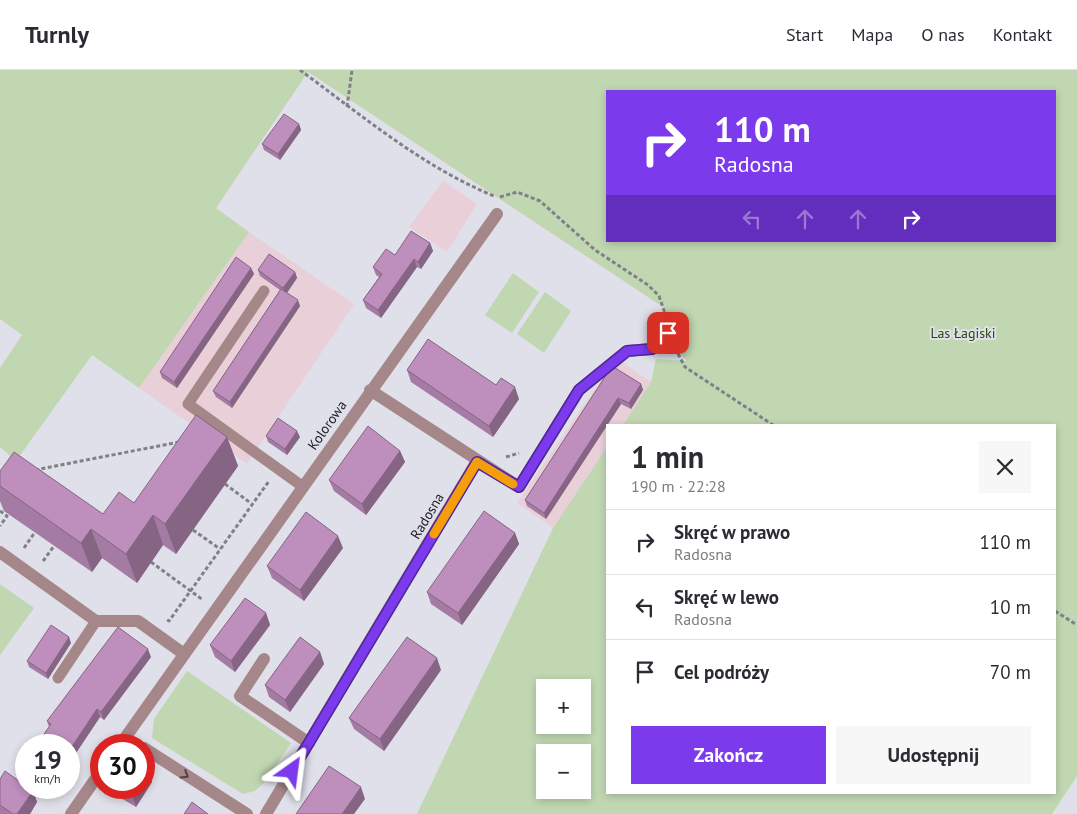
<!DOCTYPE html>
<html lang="pl">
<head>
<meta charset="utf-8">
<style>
  :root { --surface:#fff; --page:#f7f7f7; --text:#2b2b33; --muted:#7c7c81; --line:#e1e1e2; --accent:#7c3aed }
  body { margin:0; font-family:"PT Sans",sans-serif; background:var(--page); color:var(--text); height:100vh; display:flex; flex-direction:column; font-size:19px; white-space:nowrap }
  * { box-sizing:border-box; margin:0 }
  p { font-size:16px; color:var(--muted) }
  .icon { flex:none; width:28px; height:28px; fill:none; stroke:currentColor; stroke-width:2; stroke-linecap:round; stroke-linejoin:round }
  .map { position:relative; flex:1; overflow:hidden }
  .drawer { position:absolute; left:606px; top:354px; width:450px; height:370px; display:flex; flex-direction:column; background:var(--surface); border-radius:0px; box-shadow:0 2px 8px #0003 }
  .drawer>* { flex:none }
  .hud { position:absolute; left:606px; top:20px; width:450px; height:152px; border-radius:0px; box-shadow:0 2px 8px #0003; background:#7c3aed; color:#fff; overflow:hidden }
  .buttons { position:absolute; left:536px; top:609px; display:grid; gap:10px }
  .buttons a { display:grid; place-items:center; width:55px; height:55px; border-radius:0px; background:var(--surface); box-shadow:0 2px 8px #0003; font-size:25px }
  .speed { position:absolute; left:15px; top:664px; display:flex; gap:10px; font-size:25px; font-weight:700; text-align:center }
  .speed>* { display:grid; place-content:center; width:65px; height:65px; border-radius:50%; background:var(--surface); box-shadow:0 2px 8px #0003; line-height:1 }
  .speed small { font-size:12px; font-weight:400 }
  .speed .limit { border:8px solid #d22; background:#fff; color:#111 }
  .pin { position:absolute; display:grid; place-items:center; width:42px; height:42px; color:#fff; margin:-21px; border-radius:10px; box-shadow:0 2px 8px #0006 }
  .me { position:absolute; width:55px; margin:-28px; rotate:31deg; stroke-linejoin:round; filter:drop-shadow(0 0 4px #0008) }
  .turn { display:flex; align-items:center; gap:18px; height:105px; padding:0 25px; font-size:22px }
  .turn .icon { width:65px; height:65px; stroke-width:2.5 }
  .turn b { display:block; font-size:35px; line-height:42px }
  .lanes { display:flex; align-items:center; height:48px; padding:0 25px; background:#0003; justify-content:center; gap:25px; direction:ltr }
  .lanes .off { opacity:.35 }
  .round { display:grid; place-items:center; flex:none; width:52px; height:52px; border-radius:0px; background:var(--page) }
  .overview { display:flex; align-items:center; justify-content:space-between; height:85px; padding:0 25px }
  h1 { font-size:30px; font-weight:700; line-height:38px }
  .cta { display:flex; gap:10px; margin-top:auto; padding:10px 25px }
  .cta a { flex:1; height:58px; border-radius:0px; background:var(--accent); color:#fff; font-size:20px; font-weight:700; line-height:58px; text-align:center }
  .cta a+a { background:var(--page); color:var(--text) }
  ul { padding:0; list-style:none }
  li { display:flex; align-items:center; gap:15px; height:65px; padding:0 25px; border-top:1px solid var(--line) }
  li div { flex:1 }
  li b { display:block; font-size:19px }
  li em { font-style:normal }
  header { display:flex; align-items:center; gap:30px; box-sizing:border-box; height:70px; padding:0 25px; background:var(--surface); border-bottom:1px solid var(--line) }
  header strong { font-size:24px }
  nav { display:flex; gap:28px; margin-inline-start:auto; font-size:18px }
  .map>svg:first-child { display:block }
  .industrial { fill:#e9cfd7 }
  .green { fill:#c0d7b2; fill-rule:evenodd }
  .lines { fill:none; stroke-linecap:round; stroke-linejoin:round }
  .path { stroke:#808087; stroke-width:3; stroke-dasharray:4 2.5; stroke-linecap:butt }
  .service { stroke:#a58689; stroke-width:11 }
  .minor { stroke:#a58689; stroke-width:12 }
  .wall { fill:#a37ba3 }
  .shaded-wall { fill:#856484 }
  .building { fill:#be8fbd; stroke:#856484 }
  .oneway { stroke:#4f4447 }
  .route-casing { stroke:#51269a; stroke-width:12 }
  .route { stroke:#7c3aed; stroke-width:9 }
  .slow { stroke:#f59e0b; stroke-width:9 }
  .labels { text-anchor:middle; stroke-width:4; stroke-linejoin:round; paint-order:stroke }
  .park-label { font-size:14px; fill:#27450b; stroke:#e0e0ea }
  .street-label { font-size:14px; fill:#212024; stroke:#e0e0ea }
</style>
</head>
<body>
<header>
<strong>Turnly</strong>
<nav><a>Start</a><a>Mapa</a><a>O nas</a><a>Kontakt</a></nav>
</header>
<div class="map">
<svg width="1077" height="744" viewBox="0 0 1077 744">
  <rect width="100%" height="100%" fill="#e0e0ea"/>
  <path class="industrial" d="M443,111l34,23 -30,48 -38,-25z
    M249,162l105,72 -107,160 -108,-76z
    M616,288l35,24 -28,43h-15l-1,22 -54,81 -36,-25z"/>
  <path class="green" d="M0,0h1077v706l-25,38h-635l136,-286 54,-81 1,345h447v-367h-432l28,-43 5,-23 31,2c-13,-12 -24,-34 -21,-52l-358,-237 -92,136 33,24 -110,156 -47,-33 -76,106 -16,-14v-79l22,-33 -22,-16zM608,21h447v150h-447zM545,618h37v37h-37zM545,682h37v38h-37z
    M513,203l26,19 -27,41 -27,-18z
    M545,222l26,19 -27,42 -27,-19z
    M0,514l34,24 -34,47z
    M187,601l104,72 -27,40 -9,8 -12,3 -91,-56 2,-19z"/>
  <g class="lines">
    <path class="path" d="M300,0c61,45 123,97 194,126
      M347,37l5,-37
      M500,127l17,-5 23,9 55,49 53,35 11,11 7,20
      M675,278l10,19 88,58
      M506,387l13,-4
      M35,400l144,-28
      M225,414l27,20
      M0,441l7,5 -7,10
      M193,460l27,19
      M24,478l11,-16
      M43,491l11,-15
      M151,492l52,38
      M1055,541l22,14
      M167,550l2,1 100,-140"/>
    <path class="service" d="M264,221l-76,113 114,82
      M58,608l38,-57"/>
    <path class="minor" d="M370,320l149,97 60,-97 48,-39 25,-2 16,-16
      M0,482l96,69h42l46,33
      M264,589l-24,37 69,47
      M120,675l377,-531
      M144,678l103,66
      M71,744l30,-43
      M266,744l211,-353"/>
  </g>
  <path class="wall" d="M299,54l2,6 -21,30 -16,-10 -2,-6z
    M430,173l3,8 -12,18 -4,-2 -36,51 -15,-10 -3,-8 16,-23 -3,-2 -3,-8 22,-12z
    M251,198l3,6 -77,114 -15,-10 -2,-6z
    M258,200l37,2 2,6 -10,15 13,13 -68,102 -16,-11 -3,-6 67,-101 -20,-14z
    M612,296l29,18 2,6 -12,19 -10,-5 -75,115 -19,-13 -2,-6z
    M407,300l89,15 23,14 -26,38 -82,-55z
    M266,366l34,1 -13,18 -19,-13z
    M227,367l11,29 -62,88 -13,-9 -26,38 -35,-25 -10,14 -88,-61 -4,-10v-30l103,43 31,-11z
    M400,381l5,11 -39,53 -32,-24 -5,-11z
    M515,463l4,11 -57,81 -31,-21 -4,-12z
    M343,478l-39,53 -32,-23 -5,-12z
    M266,543l4,12 -35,47 -20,-15 -5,-12z
    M71,573l-23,36 -19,-12 -2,-6z
    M320,582l4,12 -34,48 -21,-15 -4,-12z
    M151,587l-47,63 -4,-3 -26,39 -5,-4v-7h-28l-1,-5 9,-13 -2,-6z
    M441,600l-57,81 -30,-22 -5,-11z
    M148,700l4,12 -16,25 -22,-13 -3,-6h33z
    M0,709l33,12 4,11 -7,12h-30z"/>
  <path class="shaded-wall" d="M299,54l2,6 -21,30 -2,-6z
    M430,173l3,8 -12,18 -3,-7z
    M414,189l3,8 -36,51 -3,-8z
    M251,198l3,6 -77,114 -3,-6z
    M295,202l2,6 -11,16 -3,-6z
    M298,230l2,6 -68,102 -2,-6z
    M641,314l2,6 -12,19 -2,-6z
    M515,317l4,12 -26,38 -4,-11z
    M618,328l3,6 -75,115 -2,-6z
    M297,361l3,6 -13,18 -2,-6z
    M227,367l11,29 -62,88 -11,-30z
    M400,381l5,11 -39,53 -4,-11z
    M153,445l10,30 -26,38 -11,-29z
    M91,459l11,29 -10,14 -11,-29z
    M515,463l4,11 -57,81 -4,-12z
    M338,466l5,12 -39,53 -4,-11z
    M266,543l4,12 -35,47 -4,-11z
    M69,567l2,6 -23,36 -2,-6z
    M148,579l3,8 -47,63 -3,-8z
    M320,582l4,12 -34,48 -5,-12z
    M437,588l4,12 -57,81 -4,-12z
    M97,639l3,8 -26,39 -3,-8z
    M148,700l4,12 -16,25 -4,-12 5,-7h7v-11z
    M361,717l4,12 -11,15h-12z
    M33,721l4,11 -7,12h-13z"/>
  <path class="building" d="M284,44l15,10 -21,30 -16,-10z
    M411,161l19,12 -12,19 -4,-3 -36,51 -15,-10 19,-26 -9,-7 13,-18 9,6z
    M269,184l26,18 -12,16 -25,-18z
    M236,187l15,11 -77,114 -14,-10z
    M281,219l17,11 -68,102 -17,-11z
    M428,269l68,46 5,-7 14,9 -26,39 -82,-56z
    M612,296l29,18 -12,19 -11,-5 -74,115 -19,-13z
    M196,345l31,22 -62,87 -12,-9 -27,39 -35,-25 -10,14 -81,-57v-15l14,-19 89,62 16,-22 15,11z
    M278,348l19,13 -12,18 -19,-13z
    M368,356l32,25 -38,53 -33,-24z
    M484,441l31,22 -57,80 -31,-21z
    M306,442l32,24 -38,54 -33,-24z
    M245,528l21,15 -35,48 -21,-16z
    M51,555l18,12 -23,36 -19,-12z
    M118,557l30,22 -47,63 -4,-3 -26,39 -2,-2v-1h-2l-4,-2 -1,2h-16l-6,-5 11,-16 -4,-3z
    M300,567l20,15 -35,48 -20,-15z
    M407,567l30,21 -57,81 -31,-21z
    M329,696l32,21 -19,27h-46z
    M144,697l4,3 -4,7z
    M5,701l21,15v2h3l4,3 -16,23h-4l-13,-9v-26z
    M119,718h18l-5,7z
    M192,732l16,12h-24z"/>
  <defs><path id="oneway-chevron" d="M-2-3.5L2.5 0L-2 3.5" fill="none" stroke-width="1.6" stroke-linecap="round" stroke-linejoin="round" transform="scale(1.25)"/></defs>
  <use class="oneway" href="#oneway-chevron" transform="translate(185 705) rotate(32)"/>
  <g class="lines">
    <g class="route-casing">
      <path id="route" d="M292,701l185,-309 42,25 60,-97 48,-39 25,-2 16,-16"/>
    </g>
    <use href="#route" class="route"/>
    <path class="slow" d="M434,464l43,-72 36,22"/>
  </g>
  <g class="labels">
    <g class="park-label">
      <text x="963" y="268">Las Łagiski</text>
    </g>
    <g class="street-label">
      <text transform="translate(327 355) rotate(-55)" y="5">Kolorowa</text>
      <text transform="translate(427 446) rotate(-59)" y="5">Radosna</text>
    </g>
  </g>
</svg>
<div class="buttons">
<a>+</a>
<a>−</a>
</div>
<div class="speed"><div>19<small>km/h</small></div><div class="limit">30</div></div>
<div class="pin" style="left:668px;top:263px;background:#d93025"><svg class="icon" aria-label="arrive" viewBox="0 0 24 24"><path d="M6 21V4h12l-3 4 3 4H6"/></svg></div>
<svg class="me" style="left:292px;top:701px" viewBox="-20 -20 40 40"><path d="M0-17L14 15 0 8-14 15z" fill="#7c3aed" stroke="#fff" stroke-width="4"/></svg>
<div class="hud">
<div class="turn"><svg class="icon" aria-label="right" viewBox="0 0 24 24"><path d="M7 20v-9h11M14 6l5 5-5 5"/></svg><div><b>110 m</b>Radosna</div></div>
<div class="lanes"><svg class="icon off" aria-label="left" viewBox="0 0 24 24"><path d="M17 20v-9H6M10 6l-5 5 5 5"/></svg><svg class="icon off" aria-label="ahead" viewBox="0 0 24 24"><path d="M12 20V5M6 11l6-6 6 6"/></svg><svg class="icon off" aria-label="ahead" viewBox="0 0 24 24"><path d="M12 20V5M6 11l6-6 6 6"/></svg><svg class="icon" aria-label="right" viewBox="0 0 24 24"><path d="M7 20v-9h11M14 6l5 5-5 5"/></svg></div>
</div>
<section class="drawer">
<div class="overview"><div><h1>1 min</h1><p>190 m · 22:28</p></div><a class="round"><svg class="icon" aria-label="close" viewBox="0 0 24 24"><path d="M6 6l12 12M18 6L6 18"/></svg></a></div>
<ul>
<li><svg class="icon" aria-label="right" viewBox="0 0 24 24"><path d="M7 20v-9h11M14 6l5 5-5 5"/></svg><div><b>Skręć w prawo</b><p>Radosna</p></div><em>110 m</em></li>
<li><svg class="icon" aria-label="left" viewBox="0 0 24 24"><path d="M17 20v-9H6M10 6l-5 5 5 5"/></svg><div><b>Skręć w lewo</b><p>Radosna</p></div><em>10 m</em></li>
<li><svg class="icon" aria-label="arrive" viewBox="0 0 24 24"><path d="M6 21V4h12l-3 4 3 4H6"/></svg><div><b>Cel podróży</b></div><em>70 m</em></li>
</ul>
<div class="cta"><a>Zakończ</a><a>Udostępnij</a></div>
</section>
</div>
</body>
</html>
